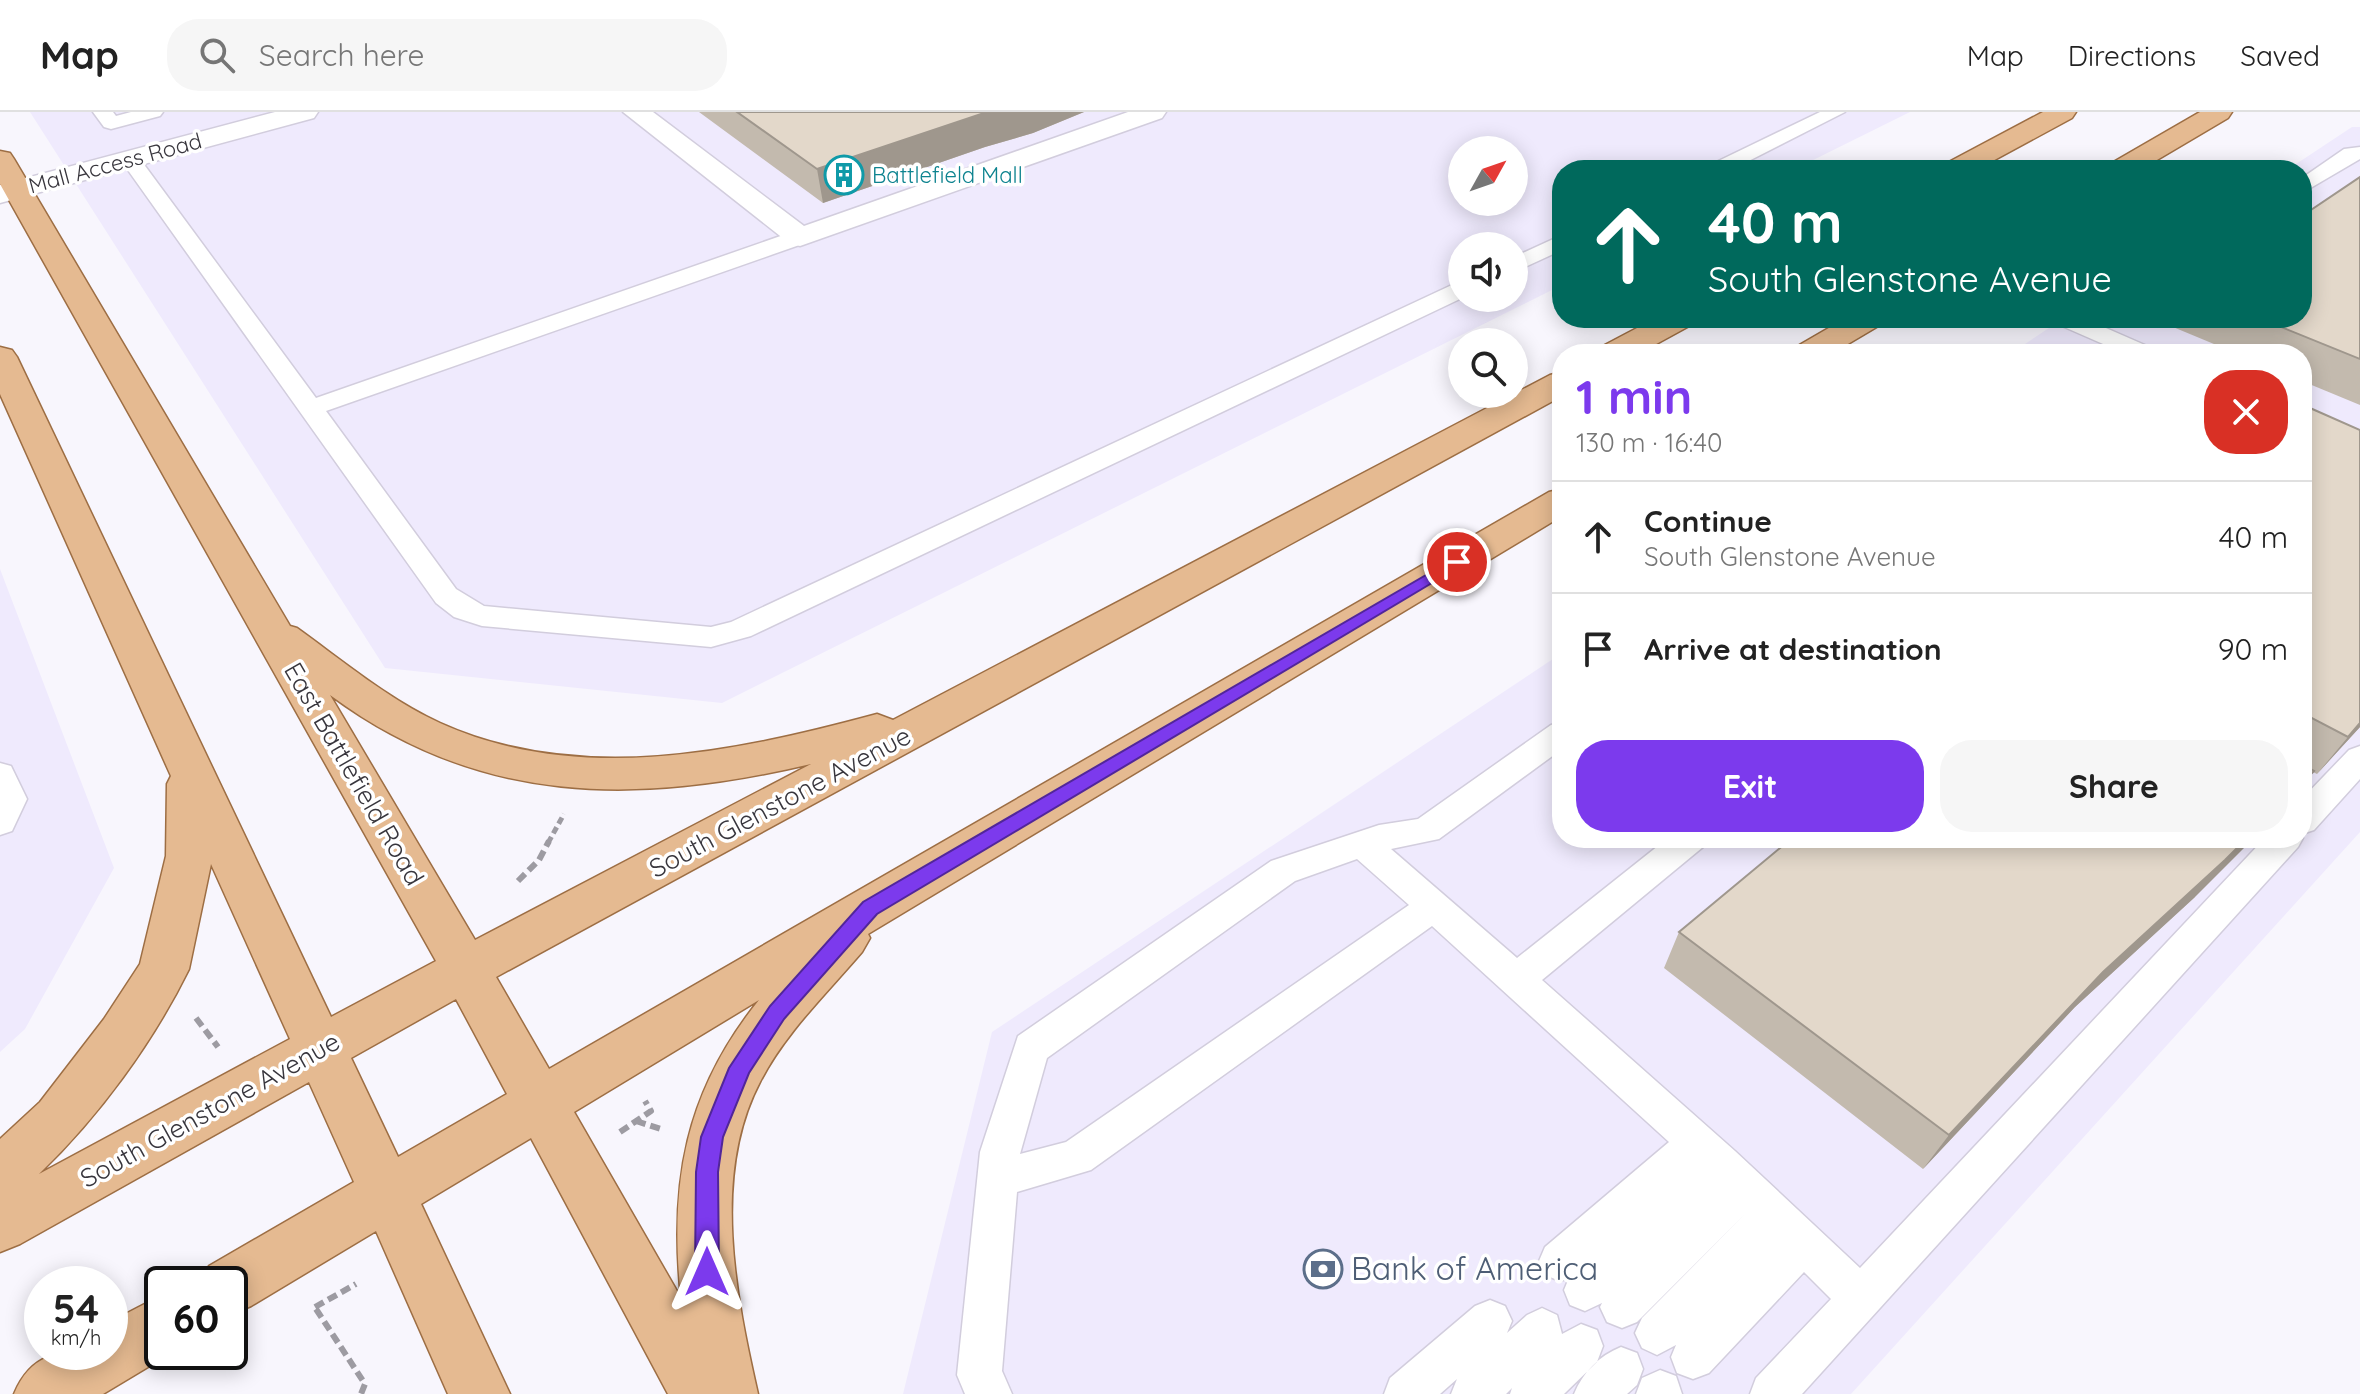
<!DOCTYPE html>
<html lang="en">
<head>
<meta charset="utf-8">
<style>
  :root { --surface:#fff; --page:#f6f6f6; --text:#222; --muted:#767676; --line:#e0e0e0; --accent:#7c3aed }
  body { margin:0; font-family:Quicksand,sans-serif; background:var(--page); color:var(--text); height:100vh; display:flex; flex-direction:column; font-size:30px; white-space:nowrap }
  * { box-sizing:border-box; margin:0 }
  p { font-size:26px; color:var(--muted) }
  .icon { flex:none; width:44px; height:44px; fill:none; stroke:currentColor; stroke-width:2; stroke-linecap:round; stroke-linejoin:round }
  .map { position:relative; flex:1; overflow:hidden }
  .sheet { position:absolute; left:1552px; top:232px; width:760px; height:504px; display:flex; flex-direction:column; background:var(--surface); border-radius:32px; box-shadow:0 4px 20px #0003 }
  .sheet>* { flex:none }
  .top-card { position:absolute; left:1552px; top:48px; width:760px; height:168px; border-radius:32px; box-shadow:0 4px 20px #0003; background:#00695c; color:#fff; overflow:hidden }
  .needle { width:52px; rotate:50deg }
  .controls { position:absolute; left:1448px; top:24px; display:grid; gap:16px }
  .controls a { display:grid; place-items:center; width:80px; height:80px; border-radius:50%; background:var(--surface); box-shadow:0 4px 20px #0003; font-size:40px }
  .speed { position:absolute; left:24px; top:1154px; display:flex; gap:16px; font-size:40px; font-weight:700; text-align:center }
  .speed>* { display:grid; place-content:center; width:104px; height:104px; border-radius:50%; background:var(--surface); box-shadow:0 4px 20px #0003; line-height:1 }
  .speed small { font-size:20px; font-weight:400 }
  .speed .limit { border:4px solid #111; border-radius:12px; background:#fff; color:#111 }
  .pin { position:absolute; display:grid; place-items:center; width:68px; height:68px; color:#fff; margin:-34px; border:4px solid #fff; border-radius:50%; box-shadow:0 2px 8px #0007 }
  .me { position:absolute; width:88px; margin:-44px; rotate:0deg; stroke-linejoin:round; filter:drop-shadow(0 0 6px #0008) }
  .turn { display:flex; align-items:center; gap:28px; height:168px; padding:0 24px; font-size:36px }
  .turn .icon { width:104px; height:104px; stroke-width:2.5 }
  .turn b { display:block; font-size:56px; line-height:68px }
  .round { display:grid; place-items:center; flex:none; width:84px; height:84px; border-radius:32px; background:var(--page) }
  .headline { display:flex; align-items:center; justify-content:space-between; height:136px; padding:0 24px }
  h1 { font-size:48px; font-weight:800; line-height:60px; color:var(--accent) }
  .button { display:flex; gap:16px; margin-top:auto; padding:16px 24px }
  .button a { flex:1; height:92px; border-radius:32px; background:var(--accent); color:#fff; font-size:32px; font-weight:800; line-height:92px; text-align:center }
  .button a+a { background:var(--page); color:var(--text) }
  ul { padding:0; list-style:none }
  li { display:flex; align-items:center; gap:24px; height:112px; padding:0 24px; border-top:2px solid var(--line) }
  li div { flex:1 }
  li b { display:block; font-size:30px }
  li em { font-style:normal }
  header { display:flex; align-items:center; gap:48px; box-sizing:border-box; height:112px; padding:0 40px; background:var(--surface); border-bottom:2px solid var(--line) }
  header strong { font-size:38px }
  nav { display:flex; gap:44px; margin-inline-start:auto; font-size:28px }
  .search { width:560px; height:72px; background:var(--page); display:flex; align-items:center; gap:20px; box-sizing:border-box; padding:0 28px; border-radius:32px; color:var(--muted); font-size:30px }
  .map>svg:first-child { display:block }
  .built { fill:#efeafd; fill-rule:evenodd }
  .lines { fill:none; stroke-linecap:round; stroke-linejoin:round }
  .service-casing { stroke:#d2cddd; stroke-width:3 }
  .minor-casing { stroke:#d2cddd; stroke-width:3 }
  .primary-casing { stroke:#9d6e44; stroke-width:3 }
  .path-far1 { stroke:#9d9ba2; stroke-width:5; stroke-dasharray:7 4; stroke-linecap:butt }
  .path { stroke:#9d9ba2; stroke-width:6; stroke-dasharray:10 5; stroke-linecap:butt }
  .service { fill:#fff; fill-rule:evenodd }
  .minor { fill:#fff; fill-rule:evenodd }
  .primary { fill:#e5ba91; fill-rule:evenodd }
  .wall { fill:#c3baae }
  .shaded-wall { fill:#9f978d }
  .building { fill:#e3d8ca; stroke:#9f978d; stroke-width:2 }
  .route { fill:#7c3aed; stroke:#51269a; stroke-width:2 }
  .labels { text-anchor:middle; stroke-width:7; stroke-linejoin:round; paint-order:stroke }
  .far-street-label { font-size:22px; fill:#38363d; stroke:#fff }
  .far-culture-label { font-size:22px; fill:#0d838f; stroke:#fff; text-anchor:start }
  .street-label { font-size:26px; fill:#38363d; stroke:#fff }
  .near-service-label { font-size:32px; fill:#4e5e75; stroke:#fff; text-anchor:start }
</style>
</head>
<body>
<header>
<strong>Map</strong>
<div class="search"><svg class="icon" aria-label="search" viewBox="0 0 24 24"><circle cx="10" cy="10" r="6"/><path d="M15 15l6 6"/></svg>Search here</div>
<nav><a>Map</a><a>Directions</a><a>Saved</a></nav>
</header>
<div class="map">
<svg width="2360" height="1282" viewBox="0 0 2360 1282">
  <rect width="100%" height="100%" fill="#f8f6fd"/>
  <path class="built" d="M30,0h1880l-117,58h-231v115l-840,418 -337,-35zM1462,38h52v52h-52zM1462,134h52v52h-52z
    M2352,15h8v705l-509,562h-948l89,-362 570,-379v185h740v-484h-292l54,-36h238v-148h-15z
    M0,457l114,299 -89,161 -25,23z"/>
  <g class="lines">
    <g class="service-casing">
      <path id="service" d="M93,0h20l3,4 15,-4h32l-3,4 -49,13 -7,-2z
        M1820,0h25l-114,58h-26l3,-4z
        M2360,35v12l-58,34v-15l42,-29z
        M130,41l7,2 179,243 476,-166h16l3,5 -3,5 -482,169 130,178 28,17 227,21 20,-5 723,-338 8,-2v16l-711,338 -40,11 -229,-21 -28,-9 -18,-14 -316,-444z
        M1562,123v15l-48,22v-15z
        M2051,206h32l71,31 4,5h-32l-71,-31z
        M1562,610v27l-123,90 -48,10 126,109 151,-120h40l-5,9 -161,133 193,171 125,117 405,-430h38l-5,9 -496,547h-52l6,-16 75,-79 -27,-27 -95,101 -16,6 -16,-6 -6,-16 5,-12 -19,10 -15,-7 -7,-15 7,-15 103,-104 -108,108 -15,6 -15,-6 -7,-15 2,-4 -17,8 -15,-6 -6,-15 5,-12 -9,3 -15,-6 -6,-14 6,-14 124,-105 -237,-216 -341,244 -74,22 -15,179 10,23h-47l-8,-19 23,-223 38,-116 253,-175 108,-36 39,-6 133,-94zM1357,747l52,46 -343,237 -46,12 27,-96 248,-177z
        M2360,634v33l-46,51 -12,4v-35l47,-49z
        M0,651l11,3 16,33 -15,32 -12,4z
        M1490,1188l15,6 7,15 -5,12 20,-18 15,-7 15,7 5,19 19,-10 16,6 6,16 -6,16 -33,32h-54l2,-6 -6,6h-55l6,-15 -17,15h-56l6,-16 85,-72z
        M1621,1235l16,6 6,16 -6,16 -10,9h-53c9,-22 25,-38 47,-47z
        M1660,1258l16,6 6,18h-46l6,-16z"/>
    </g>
    <g class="minor-casing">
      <path id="minor" d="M275,0h43l-4,6 -314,85v-18z
        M623,0h30l151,114 324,-114h38l-4,6 -362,128 -11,-3z"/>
    </g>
    <g class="primary-casing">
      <path id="primary" d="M2043,0h33l-4,6 -96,52h-35l4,-6z
        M2200,0h32l-4,6 -88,52h-34l4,-6z
        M0,39l10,2 4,6 276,467 7,2c46,33 91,71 143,95 139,63 296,29 437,-9l16,6 657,-345 12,-3v24l-1066,581 53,92 1000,-577 13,-3v27l-694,418 2,4 -8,14c-35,41 -77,81 -102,130 -49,93 -24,215 -2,312h-90l-137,-256 -110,66 89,190h-62l-72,-163 -125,75 -21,9v-31h-28l7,-18 145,-84 -45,-100 -289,162 -20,8v-113l40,-37 64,-83 36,-55 26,-108 1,-72 4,-8 -171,-382v-47l12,3 5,7 314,660 105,-56 -436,-777zM330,583c150,111 306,110 481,69l-336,176zM211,752l79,175 -251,135c60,-58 113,-130 150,-205zM456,887l51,95 -109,63 -47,-99zM759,888c-74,92 -90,183 -78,298l-107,-186z
        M1656,206h40l-5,7 -53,29h-42l5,-7z
        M1846,206h39l-5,7 -49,29h-40l5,-7z
        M162,1183v57h11l-70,42h-89c20,-47 52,-42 96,-42v-30z"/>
    </g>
    <path class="path-far1" d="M548,731l16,-29"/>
    <path class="path" d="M518,769l21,-21 10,-19
      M196,906l22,29
      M636,1009l25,8
      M620,1020l31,-21 -6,-10
      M315,1195l41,-23
      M316,1197l49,75 -4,10"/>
    <use href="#service" class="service"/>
    <use href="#minor" class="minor"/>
    <use href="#primary" class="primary"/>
  </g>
  <path class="wall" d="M699,0h385l-51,21 -48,14 -162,56z
    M2360,65v228l-58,-24v-27h-64l-65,-27 5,-9h124z
    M2302,303l58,15v297l-43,47 -4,-2 -11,14z
    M2195,785l-120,110 -152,162 -259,-201 15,-36z"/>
  <path class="shaded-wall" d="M987,0h97l-51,21 -48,14 -162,56 -6,-34z
    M2360,611v4l-43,47 31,-37z
    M2247,726h7l-59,59 -120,110 -152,162 26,-34 154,-163z"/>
  <path class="building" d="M737,0h250l-170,57z
    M2360,65v182l-101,-41h43v-102z
    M2310,296l50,22v293l-12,14 -46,-24v-298z
    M2302,652l12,7 -12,12z
    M1792,726h455l-22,22 -122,112 -154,163 -270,-203z"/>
  <path class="route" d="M1457,445l5,1v7l-585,349 -93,105 -35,54 -26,64 -5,35 1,100 -4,8 -8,4 -9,-4 -3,-8 1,-100 5,-35 28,-69 41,-62 93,-104z"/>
  <defs>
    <g id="building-ring" transform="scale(2)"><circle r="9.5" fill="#fff" stroke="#0f9aa8" stroke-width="1.5"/><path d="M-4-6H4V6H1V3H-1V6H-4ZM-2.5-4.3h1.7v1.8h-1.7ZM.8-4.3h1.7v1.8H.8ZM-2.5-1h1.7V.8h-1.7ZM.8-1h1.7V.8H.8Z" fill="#0f9aa8"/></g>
    <g id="bank-ring" transform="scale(2)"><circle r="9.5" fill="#fff" stroke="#5c6f8a" stroke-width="1.5"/><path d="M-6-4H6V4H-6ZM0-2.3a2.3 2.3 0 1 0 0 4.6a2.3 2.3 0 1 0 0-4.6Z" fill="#5c6f8a"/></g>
  </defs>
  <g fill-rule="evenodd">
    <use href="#building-ring" x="844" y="63"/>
    <use href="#bank-ring" x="1323" y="1157"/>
  </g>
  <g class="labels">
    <g class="far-street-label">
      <text transform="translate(115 51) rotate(-15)" y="8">Mall Access Road</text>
    </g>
    <g class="far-culture-label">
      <text x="872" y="71">Battlefield Mall</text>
    </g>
    <g class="street-label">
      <text transform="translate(354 662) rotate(60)" y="9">East Battlefield Road</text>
      <text transform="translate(780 690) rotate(-28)" y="9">South Glenstone Avenue</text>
      <text transform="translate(210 998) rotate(-29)" y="9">South Glenstone Avenue</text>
    </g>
    <g class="near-service-label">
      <text x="1351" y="1168">Bank of America</text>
    </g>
  </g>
</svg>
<div class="controls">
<a><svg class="needle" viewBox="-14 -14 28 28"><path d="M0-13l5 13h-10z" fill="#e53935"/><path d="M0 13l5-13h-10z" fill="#767676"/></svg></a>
<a><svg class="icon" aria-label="sound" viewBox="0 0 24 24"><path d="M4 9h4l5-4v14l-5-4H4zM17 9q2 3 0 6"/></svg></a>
<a><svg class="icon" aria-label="search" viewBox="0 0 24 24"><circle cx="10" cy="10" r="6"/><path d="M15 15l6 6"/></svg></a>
</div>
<div class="speed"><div>54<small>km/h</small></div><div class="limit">60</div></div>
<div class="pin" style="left:1457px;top:450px;background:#d93025"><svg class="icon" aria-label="arrive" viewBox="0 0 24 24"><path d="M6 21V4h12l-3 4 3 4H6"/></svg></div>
<svg class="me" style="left:707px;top:1160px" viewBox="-20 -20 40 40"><path d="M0-17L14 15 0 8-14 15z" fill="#7c3aed" stroke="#fff" stroke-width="4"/></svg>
<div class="top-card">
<div class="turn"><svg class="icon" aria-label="ahead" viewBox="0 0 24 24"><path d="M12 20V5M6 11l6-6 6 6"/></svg><div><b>40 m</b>South Glenstone Avenue</div></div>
</div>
<section class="sheet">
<div class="headline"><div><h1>1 min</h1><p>130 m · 16:40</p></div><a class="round" style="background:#d93025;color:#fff"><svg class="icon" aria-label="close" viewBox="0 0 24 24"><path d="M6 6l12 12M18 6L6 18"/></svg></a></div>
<ul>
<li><svg class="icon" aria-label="ahead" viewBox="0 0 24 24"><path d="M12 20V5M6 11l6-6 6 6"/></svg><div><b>Continue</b><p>South Glenstone Avenue</p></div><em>40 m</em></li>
<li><svg class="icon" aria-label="arrive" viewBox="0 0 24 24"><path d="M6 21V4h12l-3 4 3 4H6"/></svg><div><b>Arrive at destination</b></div><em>90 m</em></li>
</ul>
<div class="button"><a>Exit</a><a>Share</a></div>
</section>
</div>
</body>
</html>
